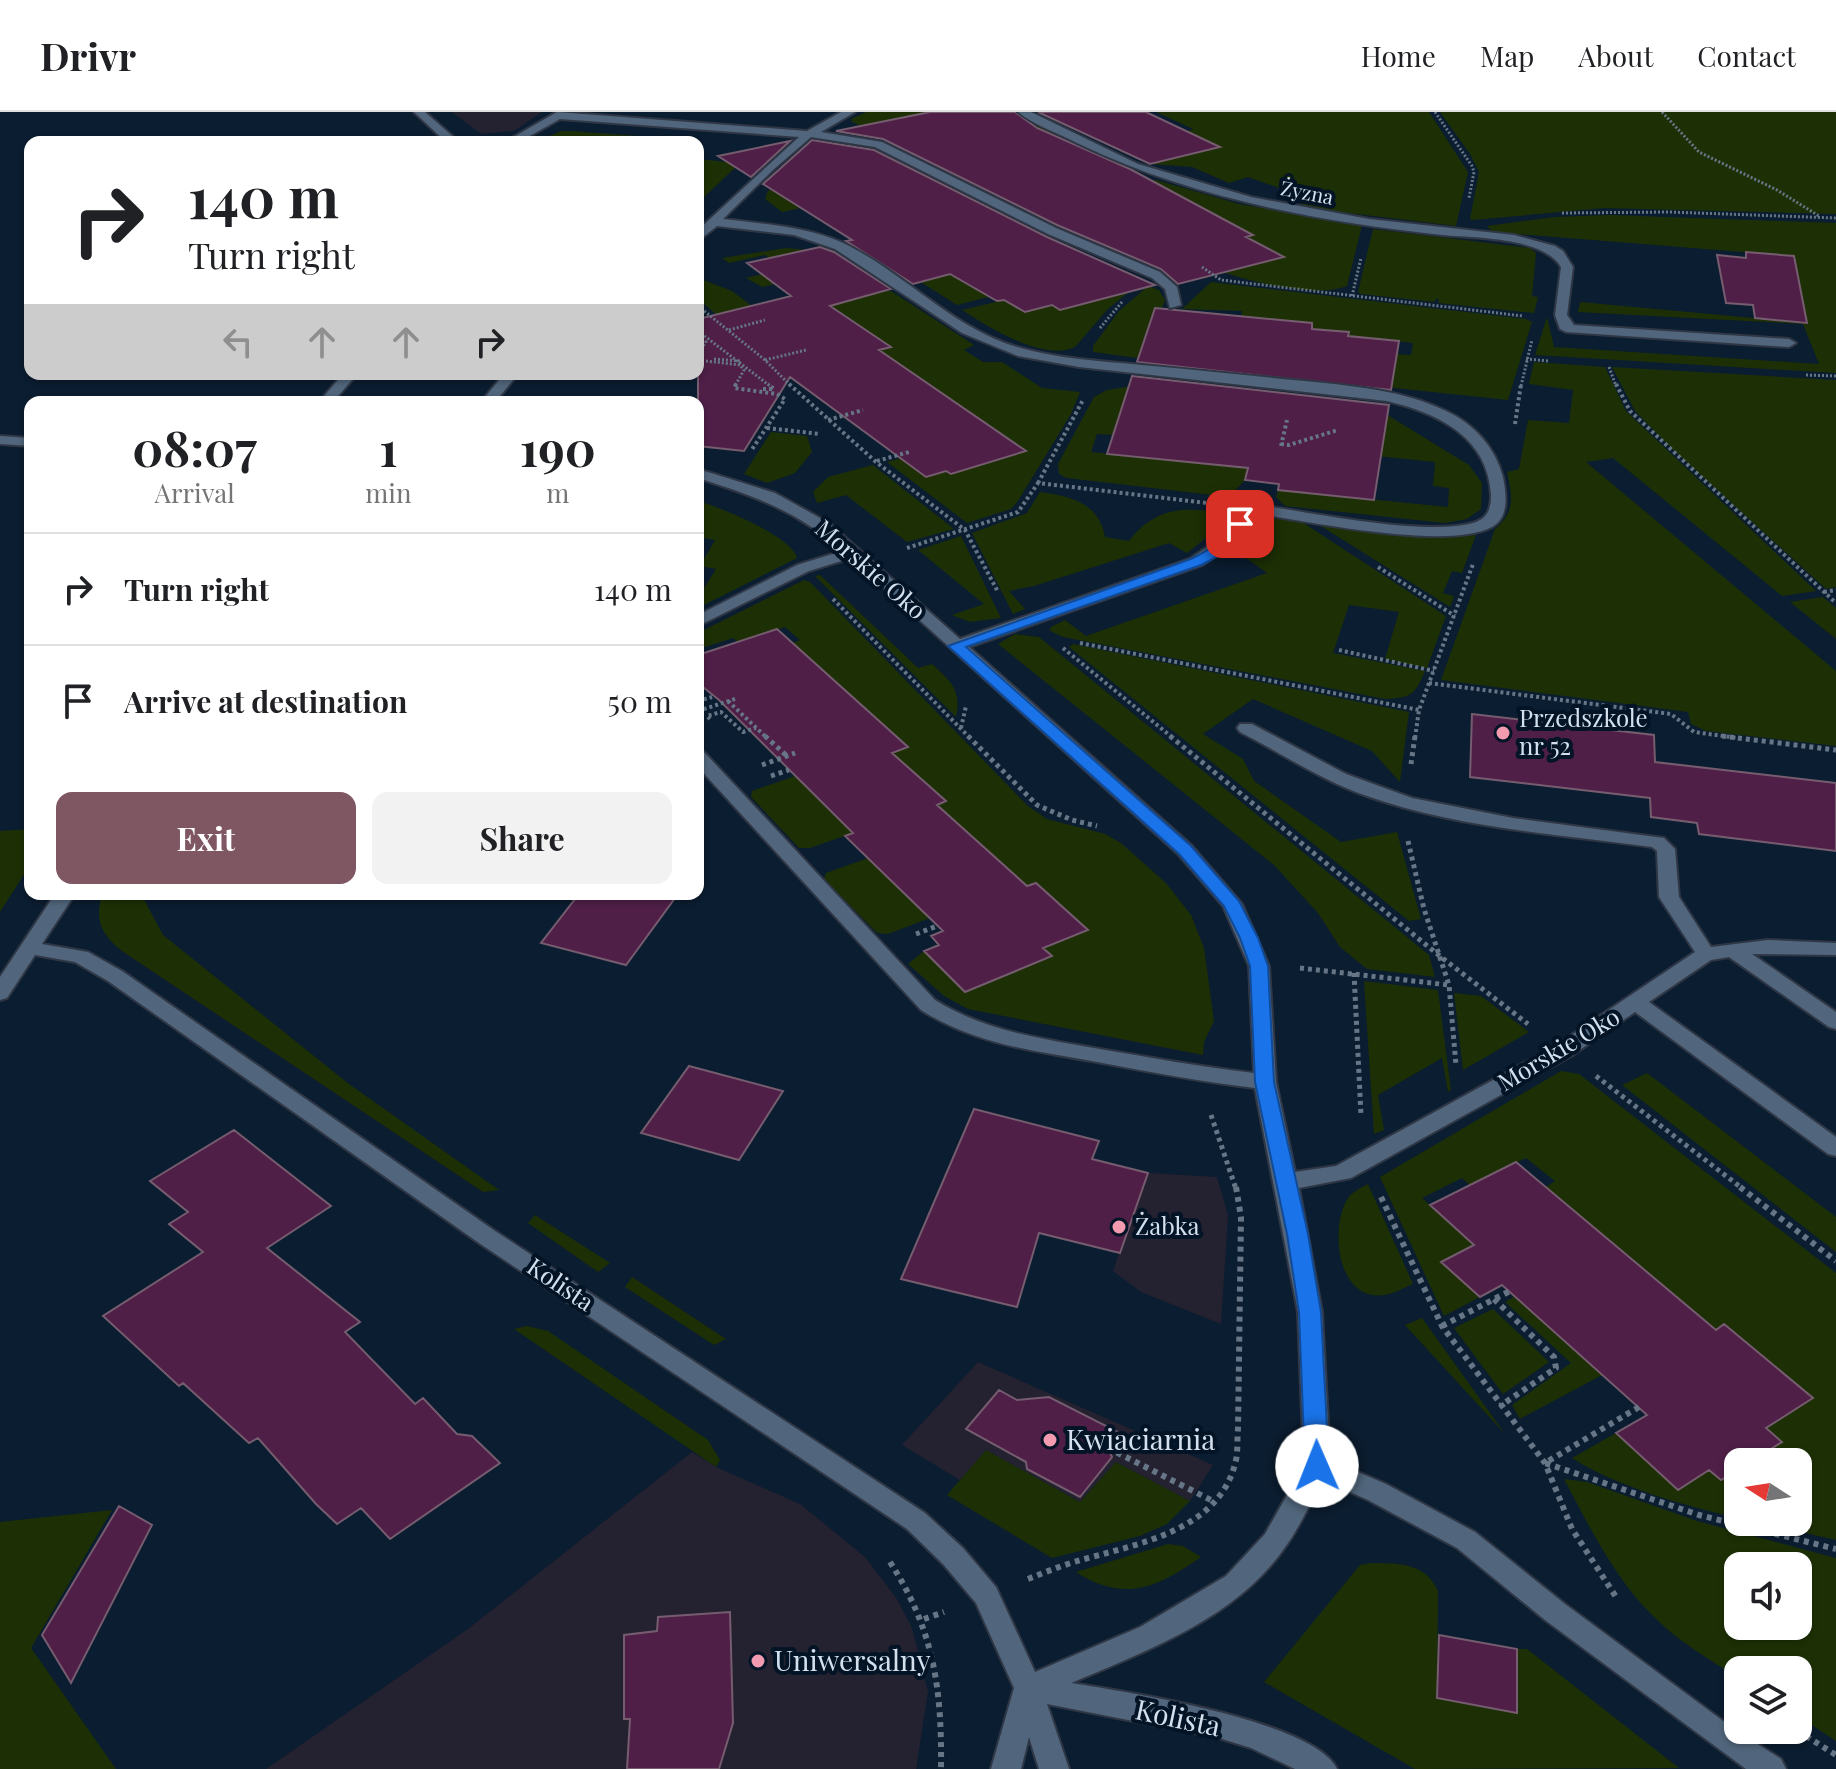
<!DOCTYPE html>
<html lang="en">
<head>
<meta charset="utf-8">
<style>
  :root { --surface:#fff; --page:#f2f2f2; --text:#202124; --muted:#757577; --line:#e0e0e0; --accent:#7e5763 }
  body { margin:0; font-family:"Playfair Display",serif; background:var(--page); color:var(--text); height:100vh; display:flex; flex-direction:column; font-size:30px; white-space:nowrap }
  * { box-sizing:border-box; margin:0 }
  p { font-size:26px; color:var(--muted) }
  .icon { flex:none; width:44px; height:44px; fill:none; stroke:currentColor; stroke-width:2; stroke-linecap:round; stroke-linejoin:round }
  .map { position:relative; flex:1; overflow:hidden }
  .details { position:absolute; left:24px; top:284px; width:680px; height:504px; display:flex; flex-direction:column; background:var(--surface); border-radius:16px; box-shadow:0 2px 6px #0004 }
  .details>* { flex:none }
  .banner { position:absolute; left:24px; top:24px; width:680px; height:244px; border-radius:16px; box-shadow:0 2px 6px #0004; background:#fff; color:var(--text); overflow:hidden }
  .needle { width:52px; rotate:282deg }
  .fabs { position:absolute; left:1724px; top:1336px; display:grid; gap:16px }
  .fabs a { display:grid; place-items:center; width:88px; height:88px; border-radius:16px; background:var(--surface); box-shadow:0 2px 6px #0004; font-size:40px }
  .pin { position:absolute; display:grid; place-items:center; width:68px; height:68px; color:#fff; margin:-34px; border-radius:16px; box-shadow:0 4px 12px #0006 }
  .me { position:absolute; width:88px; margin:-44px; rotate:359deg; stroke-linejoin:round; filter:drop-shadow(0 0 6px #0008) }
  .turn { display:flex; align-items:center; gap:28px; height:168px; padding:0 32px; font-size:36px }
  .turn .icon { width:104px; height:104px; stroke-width:2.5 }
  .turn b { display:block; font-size:56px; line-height:68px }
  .lanes { display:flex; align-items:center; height:76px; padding:0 32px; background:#0003; justify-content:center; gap:40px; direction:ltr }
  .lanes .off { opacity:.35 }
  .eta { display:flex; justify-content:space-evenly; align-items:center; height:136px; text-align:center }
  .eta b { font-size:48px; font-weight:700; line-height:56px }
  .primary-button { display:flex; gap:16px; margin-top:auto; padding:16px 32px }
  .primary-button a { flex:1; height:92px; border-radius:16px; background:var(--accent); color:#fff; font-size:32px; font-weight:700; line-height:92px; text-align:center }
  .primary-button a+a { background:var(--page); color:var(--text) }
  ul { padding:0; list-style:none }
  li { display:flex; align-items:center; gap:24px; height:112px; padding:0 32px; border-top:2px solid var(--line) }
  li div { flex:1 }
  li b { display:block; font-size:30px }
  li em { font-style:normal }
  header { display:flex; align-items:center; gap:48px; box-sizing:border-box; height:112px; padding:0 40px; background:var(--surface); border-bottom:2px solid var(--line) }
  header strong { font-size:38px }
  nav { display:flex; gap:44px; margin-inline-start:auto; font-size:28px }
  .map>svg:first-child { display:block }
  .commercial { fill:#242130 }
  .green { fill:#1d3005; fill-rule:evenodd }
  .building { fill:#4f1f47; stroke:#755c6f; stroke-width:2 }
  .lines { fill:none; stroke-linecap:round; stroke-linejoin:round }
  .minor-casing { stroke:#2f3746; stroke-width:4 }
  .path-far3 { stroke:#677686; stroke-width:3; stroke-dasharray:2 2; stroke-linecap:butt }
  .path-far2 { stroke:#677686; stroke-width:4; stroke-dasharray:3 3; stroke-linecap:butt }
  .path-far1 { stroke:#677686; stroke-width:5; stroke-dasharray:4 4; stroke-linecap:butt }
  .path { stroke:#677686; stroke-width:6; stroke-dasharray:5 5; stroke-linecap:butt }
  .minor { fill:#51667c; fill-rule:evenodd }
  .route { fill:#1a73e8; stroke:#114b97; stroke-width:2 }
  .poi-dot { fill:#f29ab0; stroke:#031426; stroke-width:3 }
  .labels { text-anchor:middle; stroke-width:8; stroke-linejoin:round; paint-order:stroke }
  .far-street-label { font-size:20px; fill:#d4e0ed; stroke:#031426 }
  .street-label { font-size:24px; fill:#d4e0ed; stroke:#031426 }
  .poi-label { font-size:24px; fill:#d4e0ed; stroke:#031426; text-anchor:start }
  .near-poi-label { font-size:28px; fill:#d4e0ed; stroke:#031426; text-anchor:start }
  .near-street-label { font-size:28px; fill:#d4e0ed; stroke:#031426 }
</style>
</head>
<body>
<header>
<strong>Drivr</strong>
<nav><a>Home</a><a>Map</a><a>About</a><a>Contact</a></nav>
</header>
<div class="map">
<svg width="1836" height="1657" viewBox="0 0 1836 1657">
  <rect width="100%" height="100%" fill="#0b1d30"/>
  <path class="commercial" d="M452,0h90l-28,19 -33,3z
    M1092,1047l56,14 69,4 11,38 -7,109 -80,-32 -28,-21 6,-18 -61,-15z
    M978,1250l235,103 -23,36 -74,-39 -36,40 -94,-52 -26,30 -58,-35z
    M692,1340l24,15 84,37 65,53 32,42 15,29 16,64 -12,77h-650l202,-140z"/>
  <path class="green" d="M866,0h130l30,15 14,-1 14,7 -9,5 95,45 16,-3 83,24 123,21 -15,61c-36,14 -111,-8 -148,-22l84,-8 -37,-19 -365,-102 -29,-13 -1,-3z
    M1156,0h273l39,60 -12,54 -157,-19 3,-5 -24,-5 7,-7 -37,-13 -19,6 -37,-16 -43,-3 -26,-13 69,-2 8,3 19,-5 -32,-15 6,-3z
    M1440,0h396v102l-232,-6 -131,12 -3,-1 9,-47 -9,-18z
    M561,19h10l107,8 -2,3 -87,-4 -4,4 -42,-3z
    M851,40l290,130 -33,27 -33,38c-31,15 -87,-20 -113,-37l42,-10 21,12 27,-7 8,5 23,-6 -298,-107 16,11 -19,4 -17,-13 3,-8z
    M698,47l57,6 -16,-1 -37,35h-4z
    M1610,103l226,8v150l-301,-18 12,-38 7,30 265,17 -16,-40 -225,-12 2,-10 226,21 -12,-67 -302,-24 -5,-6 68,-9z
    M1373,117l157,19 6,5 -4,43 6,1 -4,16 -96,-10 1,-4h-3l-2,3 -73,-8 -3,-2z
    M786,136l21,2 63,40 21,1 83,54 -10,5 19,12h19l40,26 38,4 -9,22 -53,87 -7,8 -44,14 -80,-61 14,-4 50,16 41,-14 -113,-110 11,-4 -86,-58 -5,-9 -37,8 -16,-9 39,-9 -20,-14 -36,8 -7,-5z
    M950,162l19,12 9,-2 18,11 -39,10 -38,-24z
    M698,166l34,13 20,15 -35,9 -19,-16z
    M1211,170l315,37 6,3 -24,78 -151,-16 37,-16 3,-14 14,1 2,-12 -65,-7v-4l-36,-3v-6l-71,-6 1,-6 -60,-2z
    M1148,174l11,4 6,10 -7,19h-7l-7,19 38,4 -7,21 -82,-11v-6l26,-35z
    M1534,250l71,5 21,44 190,180 -34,5 -169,-138 -27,4 250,209v75l-130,-15 -15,-7 -3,-12 -247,-32 54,-151c21,-18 17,-33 12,-57l12,-3 9,-49 41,3 4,-33 -44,-6z
    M1612,255l224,13v207l-10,2 -156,-142 -35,-36z
    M1152,271l-39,52 -16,-1 -6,18 157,16 -3,12 -16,17 -162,-19 -8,-4 -1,-10 36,-67 13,-7z
    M1371,293l98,60 13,18 -1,26 -14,10 -22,4 -160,-17 -9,-9 2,-7 170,17 1,-19 -16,-2 2,-24 -146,-15z
    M771,320l36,4 5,16 -17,21 -28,10 -23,-9z
    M873,353l81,64 -47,13 -61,-47 -29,8 -4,-11 15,-15z
    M1040,380c31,4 59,11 65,45l24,4c29,-37 58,-33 99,-28l-13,18 -28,22 -18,-10 -135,43 -25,5 16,18 -12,5 -41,-81 55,-20z
    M698,389c22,6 95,36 99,57l-99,50v-18l4,1 14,-22 -16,-3 15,-26 -17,-3z
    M1265,405l37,5 144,94 -19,52 -42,-9 14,-47 -50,-7 -16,48 92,18c-10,24 -14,27 -40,28l-322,-62 -13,-6 1,-4 14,-7 21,16 181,-63 -21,-15z
    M1316,411l123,14 37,-2 -14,38 -10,-2 -9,22 11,3 -4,11z
    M961,424l40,82 -31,4 -18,-7 32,-11 -66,-54z
    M820,463l98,93 14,-4c19,17 30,27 24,53l-141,-141z
    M804,468l6,2 218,224 19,13 58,15 16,9 45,40 25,32 13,33 10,73 -10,21 -1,13 -235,-46 -24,-13 -36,-32 16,-13 35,35 28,-12 7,6 57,-23 -8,-9 44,-18 -60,-44 -90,-81 8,-4 -53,-48 16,-7 -115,-103 7,-3 -15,-13 -47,15 -5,-4 -34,11 25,25 -26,8v-49z
    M1823,485l13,11v31l-46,-37z
    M1015,522l24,3 390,318 6,22 -68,-8 -27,-22 -22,-34 -44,-48 -276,-221z
    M1073,532l336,68 -9,70 -28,-31 -119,-52 -50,35 40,25 11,22 87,61 56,-10 24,87 -12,2 -340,-274z
    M795,664l58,57 -43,15h-11l-48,-51 1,-6z
    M30,717v36l-30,47v-81z
    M868,746l62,60 -42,16 -11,-1 -53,-54 2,-6z
    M103,782h38l22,41 186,149 150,106 -16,2 -361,-241c-20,-16 -29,-31 -19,-57z
    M1364,869l74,9 13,100 -3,2 -6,-34 -64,37 6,35 -10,4z
    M1454,881l27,3 48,36 -66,38z
    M1561,959l18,3 257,199v267l-79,-18h41v-60h-48l16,-34 47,-30 -89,-73 -8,4 -170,-142 9,-6 -29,-23 -56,27 -8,-7 -40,20 52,47 -32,17 38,35 -36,19 -64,-139z
    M1647,961l189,144v35l-214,-167z
    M1368,1072l45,100c-8,3 -19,10 -29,11 -47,7 -55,-68 -36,-97 4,-6 13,-10 20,-14z
    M535,1103l75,48 -12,9 -70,-49z
    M632,1165l94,62 -12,6 -89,-58z
    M1515,1184l87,79 -82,44 -8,-14 59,-42 -66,-61z
    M1493,1197l56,53 -46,32 -49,-66z
    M1422,1206l83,116 -100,-109z
    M527,1214l21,5 160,109 12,20 -4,7 -202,-138z
    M1616,1321l62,56 31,-19 12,10 17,-10v48c-52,-12 -121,-31 -166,-60z
    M986,1338l94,52 36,-40 74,39 -23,23 -27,12 -88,22 -105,-63z
    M1564,1367l23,3 110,39 139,37v183l-38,-25v-46h-60v8c-29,-19 -62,-38 -86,-63 -38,-38 -63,-89 -88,-136zM1798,1454v60h-60v-60z
    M112,1398l-81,138 85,121h-116v-247z
    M1168,1432l15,2 18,11c-44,31 -77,46 -125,15z
    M1371,1451c27,0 55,0 67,28l-1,107 79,15 1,-64h10l152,119 -264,1 -151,-87 96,-117z"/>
  <path class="building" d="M930,0h85l22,16 93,41 123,66 -7,2 38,20 -106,27 -17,-15 -104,-44 -174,-86 -47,-8z
    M1038,0h108l74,35 -70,17z
    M812,28l62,10 173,87 108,48 -95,25 -8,-5 -27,7 -21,-12 -7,1 -47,-27 -37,10 -67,-43 6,-1 -89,-56z
    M790,29l-39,36 -33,-21z
    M820,135l14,5 57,37 -61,17 61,41 -12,3 147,101 -75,23 -5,-3 -20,6 -136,-100 -46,74 -46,-5v-127l93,-23 -44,-33z
    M1746,140l48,4 13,67 -52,-5 -2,-13 -27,-2 -9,-48 29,3z
    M1155,196l157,15v6l37,3 -1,4 51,5 -8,49 -254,-28z
    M1132,264l257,29 -15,95 -96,-10 1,-6 -34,-4 3,-12 -141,-14z
    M777,517l131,118 -16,6 54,48 -9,4 90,81 9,-3 52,47 -45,18 9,8 -87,36 -41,-41 15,-6 -8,-9 12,-5 -98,-95 8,-3 -134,-133 -21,-17v-28z
    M1472,602l182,21 1,27 181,21v68l-137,-17 -2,-11 -46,-6 -1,-19 -180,-21z
    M579,782h99l-52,71 -85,-22z
    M689,954l94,25 -44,69 -98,-27z
    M974,997l125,32 -7,18 56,14 -28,80 -81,-20 -22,74 -116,-28z
    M234,1018l97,76 -64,42 93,74 -15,10 70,72 8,-6 34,36 15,2 28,27 -110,76 -29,-31 -24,16 -21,-20 -58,-66 -9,5 -66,-60 -4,3 -76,-70 100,-64 -34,-28 19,-12 -38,-31z
    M1516,1050l200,168 8,-6 89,74 -47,30 16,14 -32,20h-12v8l-17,10 -12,-10 -31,20 -62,-57 31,-18 -145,-130 -22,12 -39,-35 33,-17 -44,-40z
    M999,1278l18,10 32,-3 71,36 -12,15 4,9 -32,40 -53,-28 -1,-7 -60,-33z
    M119,1394l33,19 -81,158 -29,-48z
    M730,1500l3,111 -14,46h-92l3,-50h-6v-84l33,-4 1,-14z
    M1439,1523l78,14v64l-80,-15z"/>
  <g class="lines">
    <g class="minor-casing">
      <path id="minor" d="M414,0h11l34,30h-13z
        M557,0l250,19 34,-19h14l-34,20 61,10 174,86 104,44 17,15 4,18 -11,3 -5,-19 -13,-11 -104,-44 -173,-87 -64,-10 -37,32 -51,50c40,5 81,7 118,23 62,29 109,85 176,105 41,12 84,14 125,18 55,5 109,11 163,16 47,5 98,9 141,30 28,13 49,36 57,66 3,16 7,40 -11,50 -45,24 -186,-6 -239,-14l-20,31 -31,21 -233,82 223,199 50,58 27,62 7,116 19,90 41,-6 219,-120 140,-94 -36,-55 -2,-46 -5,-4c-96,-13 -196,-19 -288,-52 -43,-15 -83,-42 -124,-63l-3,-4 3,-4h12l94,50 66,24 101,20 151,20 11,11 4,48 32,50 57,-7 68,3v12l-84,-1 84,58v17l-7,-2 -100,-70 -18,3 -62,42 187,135v19l-8,-2 -193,-142 -64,44 -220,122 -52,10 23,124 8,148 56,24 89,48 90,72 169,125 47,30 5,10h-40l-201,-149 -88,-72 -89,-48 -45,-20c-13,23 -24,49 -40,70 -49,69 -137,101 -212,133 52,8 244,38 266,86h-42l-44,-21 -32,-10 -172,-34 22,65h-30l-10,-32 -8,32h-30l23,-81 -38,-85 -33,-39 -36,-35 -428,-286 -371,-262 -33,-19 -40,-7 -28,43 -7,2v-23l55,-83h20l-33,50 46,8 34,19 373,260 430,282 38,35 33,39 39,85 105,-45 86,-51 39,-42 39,-69 -6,-153 -43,-224c-53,-6 -105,-16 -158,-26 -62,-11 -123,-18 -176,-52l-223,-243v-16l6,1 231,248c50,31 103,38 159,48 54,9 106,19 160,25l-5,-107 -26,-60 -45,-52 -327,-296 -42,13 -111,55v-11l99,-50 45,-14c-44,-40 -88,-55 -144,-73v-9l77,24 54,30 131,116 230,-80 32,-22 21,-32 5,-2c55,8 175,34 225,20 14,-4 18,-13 18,-28 -3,-59 -54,-82 -104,-94l-308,-34 -61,-11 -56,-23 -127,-84 -41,-14 -77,-9 -19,15v-11l101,-93 -239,-18 -41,23h-14z
        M1018,0h13l107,52 113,33 118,22 145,16 41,11 8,5 10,16 -6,48 7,10 215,14 7,4 -7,4 -223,-15 -6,-3 -5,-14 6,-48c-18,-30 -86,-29 -119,-32 -125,-14 -251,-37 -365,-92 -19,-10 -43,-18 -59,-31z
        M343,262h14l-24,28h-14z
        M504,262h14l-23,28h-14z
        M0,324l30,2v8l-30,-2z"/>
    </g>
    <path class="path-far3" d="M1435,0l37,54 2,6 -5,26
      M1662,0l37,40 78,38 42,26
      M1562,101l107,-1 167,6
      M1202,155l19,13 302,36
      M1352,184l9,-38
      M698,194l67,54 26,26
      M1100,216l22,-26
      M729,218l36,-10
      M698,219l72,55
      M698,225l8,5 -8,11
      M714,247l26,2
      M1526,247l23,2
      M698,248l42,5 4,5 -9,16
      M765,248l41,-10
      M1609,255l7,19
      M1806,263l30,1
      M1521,274l11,-46"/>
    <path class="path-far2" d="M736,272l-2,4 43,6 8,5 -34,52
      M789,272l87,78 89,68 33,62
      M1616,272l14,27 206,192
      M763,277h11l-6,-5
      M828,308l35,-10
      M1515,312l6,-40
      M767,316l53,6
      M1281,332l8,1 49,-15
      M1281,334l6,-26
      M877,349l32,-9
      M1038,371l45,-83
      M907,436l111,-36 20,-29 169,20
      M1378,455l77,49
      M1824,480l12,-2
      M833,487l137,139
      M1080,531l339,67
      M1063,536l110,90
      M1339,538l95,21
      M1429,571l242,31 23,18 44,6
      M698,589l14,-4
      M728,589l39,37
      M698,599l40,-13
      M710,607l-3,-3 14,-4 22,20 13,-4
      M961,616l5,-22
      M1415,626l4,-28 54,-146"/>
    <path class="path-far1" d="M765,624l22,20
      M968,624l69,69 35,15 25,6
      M1170,624l271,221 87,67
      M1722,624l114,14
      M1411,652l4,-28
      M762,653l33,-12
      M771,664l18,-6
      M1408,729l16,68 25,76 7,80
      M916,822l21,-8
      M1300,856l149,17
      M1354,861l7,142
      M1596,964l147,113
      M1211,1003l25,74"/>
    <path class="path" d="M1740,1075l96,74
      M1381,1085l61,129 103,137 27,66 46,71
      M1494,1187l60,58 2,11 -56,38
      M1442,1214l68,-35
      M1639,1295l-94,56 154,52 137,34
      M1108,1336l107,54
      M890,1450c44,68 52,127 51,207
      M1028,1467c15,-6 30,-12 46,-17 60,-18 146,-29 162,-102 2,-10 1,-21 2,-31l3,-212 -5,-30
      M924,1507l20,-7
      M1806,1624l30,19"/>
    <use href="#minor" class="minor"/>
  </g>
  <path class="route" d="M1240,407l7,5c-12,21 -24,31 -46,41l-235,82 225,199 48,55 19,37 10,28 6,116 34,152 13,78 8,154 -4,7 -8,3 -9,-3 -3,-7 -6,-154 -12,-78 -32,-152 -5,-116 -10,-28 -16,-32 -45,-52 -231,-208 243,-87c21,-10 32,-19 44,-38z"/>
  <g class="poi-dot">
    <circle cx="1503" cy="621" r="8"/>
    <circle cx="1119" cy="1115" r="8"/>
    <circle cx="1050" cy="1328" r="8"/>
    <circle cx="758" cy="1549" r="8"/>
  </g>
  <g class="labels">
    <g class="far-street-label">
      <text transform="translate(1307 81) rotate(11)" y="7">Żyzna</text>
    </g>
    <g class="street-label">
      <text transform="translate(870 458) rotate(41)" y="8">Morskie Oko</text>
      <text transform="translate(1559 938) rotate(-31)" y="8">Morskie Oko</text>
      <text transform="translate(560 1173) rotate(34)" y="8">Kolista</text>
    </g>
    <g class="poi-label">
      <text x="1519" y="615">Przedszkole<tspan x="1519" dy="28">nr 52</tspan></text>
      <text x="1135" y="1123">Żabka</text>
    </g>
    <g class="near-poi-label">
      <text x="1066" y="1338">Kwiaciarnia</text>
      <text x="774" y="1559">Uniwersalny</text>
    </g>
    <g class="near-street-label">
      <text transform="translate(1178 1606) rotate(12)" y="10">Kolista</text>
    </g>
  </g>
</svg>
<div class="fabs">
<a><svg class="needle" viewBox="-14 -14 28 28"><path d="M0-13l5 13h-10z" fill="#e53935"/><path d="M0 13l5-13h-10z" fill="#757577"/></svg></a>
<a><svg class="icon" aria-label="sound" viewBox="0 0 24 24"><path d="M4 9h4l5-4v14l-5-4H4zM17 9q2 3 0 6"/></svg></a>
<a><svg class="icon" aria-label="layers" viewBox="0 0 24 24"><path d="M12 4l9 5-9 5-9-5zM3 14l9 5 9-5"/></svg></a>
</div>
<div class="pin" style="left:1240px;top:412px;background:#d93025"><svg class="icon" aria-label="arrive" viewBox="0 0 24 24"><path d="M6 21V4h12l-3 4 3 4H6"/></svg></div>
<svg class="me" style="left:1317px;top:1354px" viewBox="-20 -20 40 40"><circle r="19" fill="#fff"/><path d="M0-13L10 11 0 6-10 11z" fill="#1a73e8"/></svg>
<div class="banner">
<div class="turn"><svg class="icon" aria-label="right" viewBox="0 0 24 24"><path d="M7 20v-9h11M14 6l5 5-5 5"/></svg><div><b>140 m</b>Turn right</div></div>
<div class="lanes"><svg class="icon off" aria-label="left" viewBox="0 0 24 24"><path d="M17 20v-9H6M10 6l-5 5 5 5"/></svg><svg class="icon off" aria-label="ahead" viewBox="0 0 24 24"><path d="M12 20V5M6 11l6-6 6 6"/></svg><svg class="icon off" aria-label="ahead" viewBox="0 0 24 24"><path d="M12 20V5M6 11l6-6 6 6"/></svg><svg class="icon" aria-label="right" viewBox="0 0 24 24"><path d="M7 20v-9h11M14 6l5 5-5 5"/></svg></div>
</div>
<section class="details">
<div class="eta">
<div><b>08:07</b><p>Arrival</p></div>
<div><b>1</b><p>min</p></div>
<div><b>190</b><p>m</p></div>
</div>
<ul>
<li><svg class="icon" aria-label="right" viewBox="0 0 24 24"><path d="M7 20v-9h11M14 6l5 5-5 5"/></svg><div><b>Turn right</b></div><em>140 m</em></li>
<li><svg class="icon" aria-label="arrive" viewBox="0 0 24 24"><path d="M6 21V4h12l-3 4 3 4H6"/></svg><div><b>Arrive at destination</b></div><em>50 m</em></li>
</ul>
<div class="primary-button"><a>Exit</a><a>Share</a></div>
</section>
</div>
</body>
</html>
